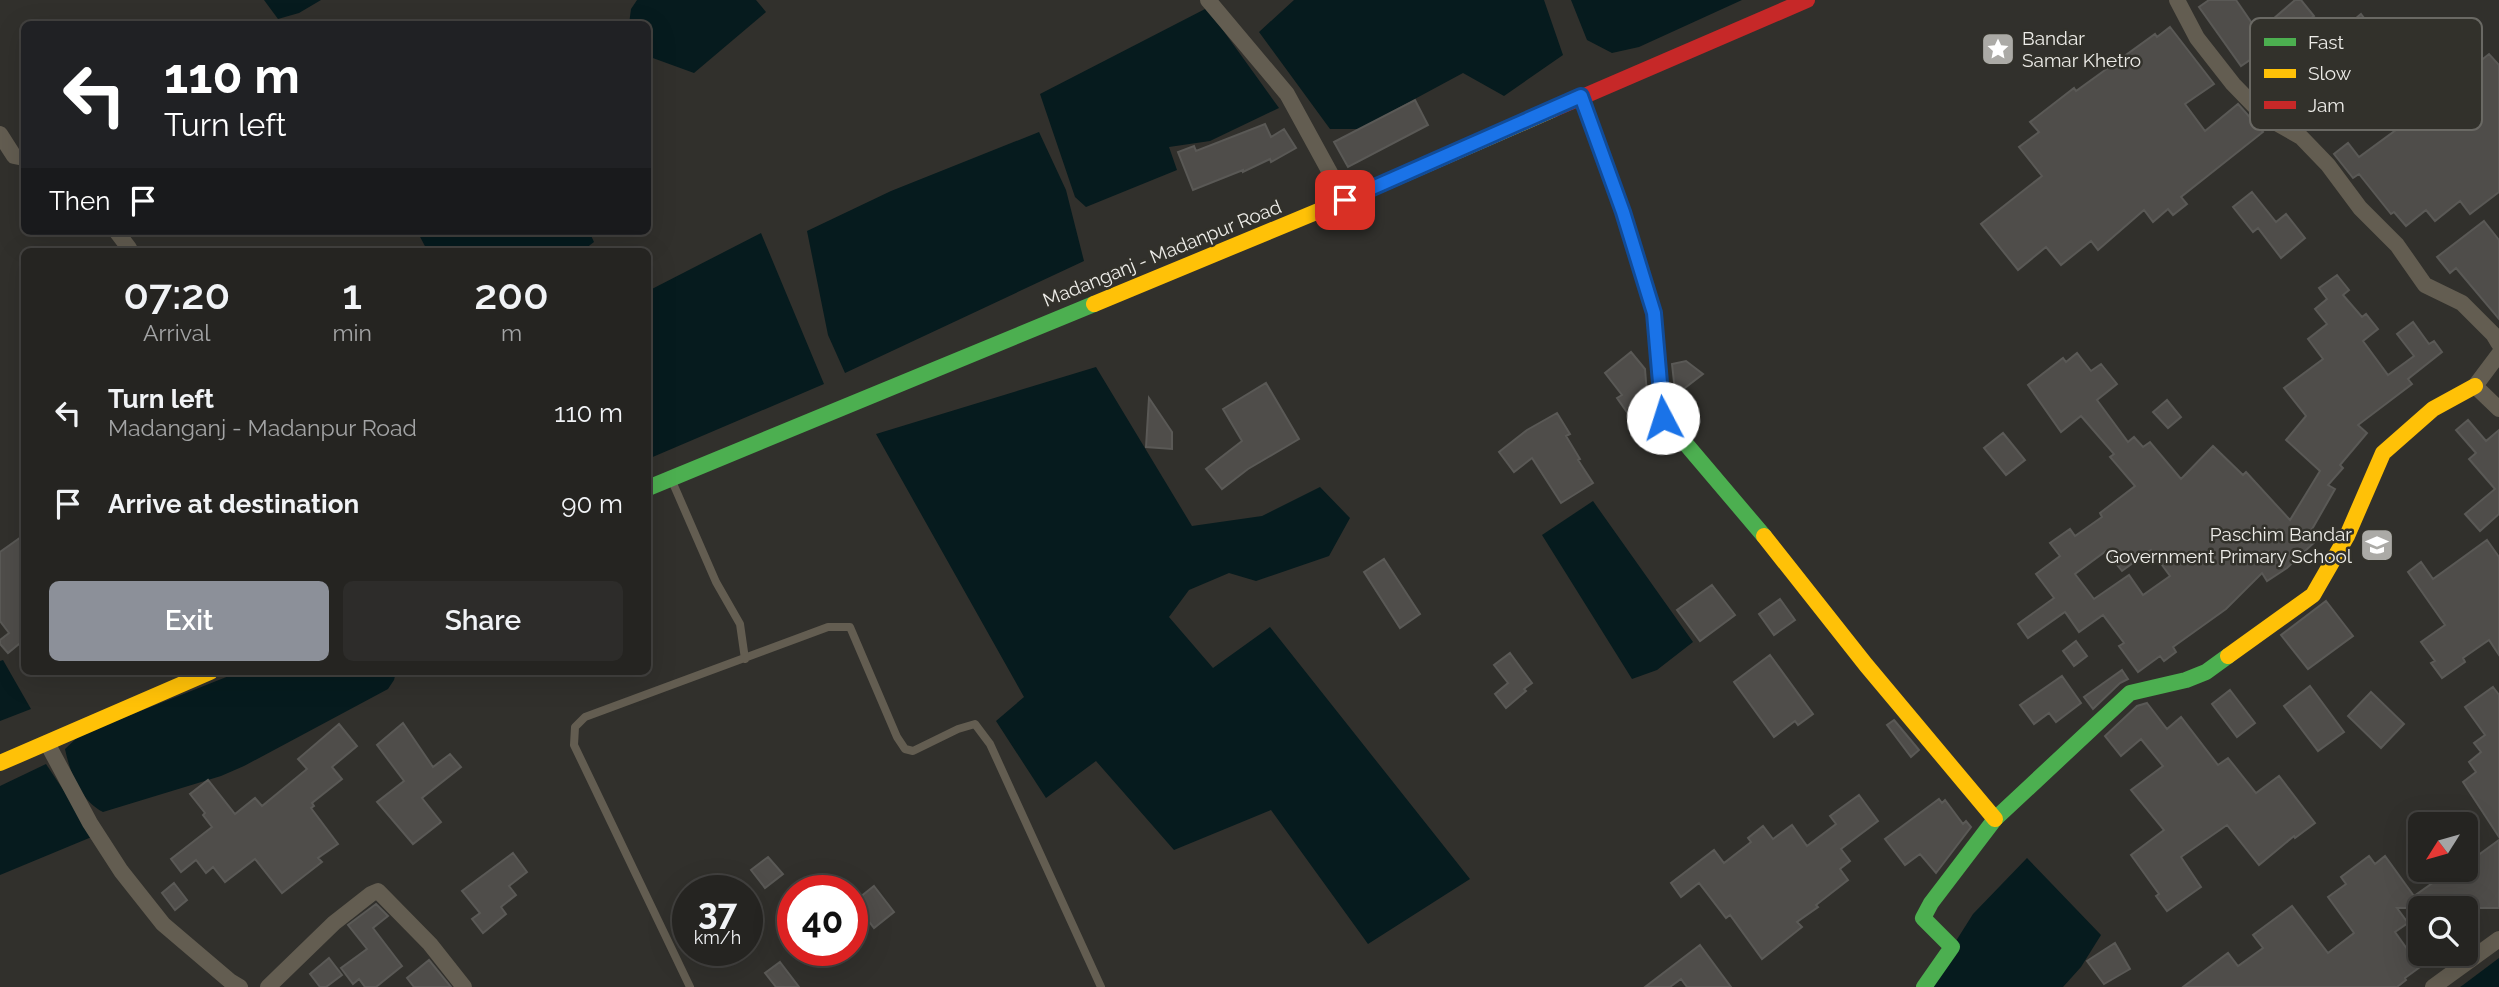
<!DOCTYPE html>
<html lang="en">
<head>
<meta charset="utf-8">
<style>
  :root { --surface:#252421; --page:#2d2c2a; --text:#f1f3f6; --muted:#a3a4a5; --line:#42413f; --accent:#8c9099 }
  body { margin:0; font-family:Raleway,sans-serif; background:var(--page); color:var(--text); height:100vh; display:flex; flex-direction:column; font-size:26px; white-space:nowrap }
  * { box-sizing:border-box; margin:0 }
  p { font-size:23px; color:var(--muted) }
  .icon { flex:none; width:38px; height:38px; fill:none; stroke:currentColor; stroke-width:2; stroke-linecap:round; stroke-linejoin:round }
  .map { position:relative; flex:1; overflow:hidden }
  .panel { position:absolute; left:21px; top:248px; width:630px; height:427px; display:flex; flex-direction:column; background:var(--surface); border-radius:10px; box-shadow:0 7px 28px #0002,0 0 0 2px var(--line) }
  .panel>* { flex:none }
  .guide { position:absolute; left:21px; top:21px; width:630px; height:214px; border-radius:10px; box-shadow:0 7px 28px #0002,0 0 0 2px var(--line); background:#202124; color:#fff; overflow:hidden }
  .needle { width:46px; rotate:233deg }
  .fabs { position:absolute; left:2408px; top:812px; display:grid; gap:14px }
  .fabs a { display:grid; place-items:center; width:70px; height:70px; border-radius:10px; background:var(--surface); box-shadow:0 7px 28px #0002,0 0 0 2px var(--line); font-size:35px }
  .speed { position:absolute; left:672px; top:875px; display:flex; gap:14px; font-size:35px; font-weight:700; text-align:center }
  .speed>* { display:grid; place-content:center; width:91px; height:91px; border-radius:50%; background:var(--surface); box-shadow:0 7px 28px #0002,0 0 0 2px var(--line); line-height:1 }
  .speed small { font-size:18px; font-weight:400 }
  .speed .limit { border:10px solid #d22; background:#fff; color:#111 }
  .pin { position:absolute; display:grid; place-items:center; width:60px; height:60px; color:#fff; margin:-30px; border-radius:14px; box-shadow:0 4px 10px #0006 }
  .me { position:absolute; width:77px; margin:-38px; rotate:355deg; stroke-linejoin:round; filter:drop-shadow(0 0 5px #0008) }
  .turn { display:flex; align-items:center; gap:24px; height:147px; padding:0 28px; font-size:32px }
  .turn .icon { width:91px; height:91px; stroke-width:2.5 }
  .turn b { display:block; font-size:49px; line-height:60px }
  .then { display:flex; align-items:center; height:66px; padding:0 28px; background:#0003; gap:14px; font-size:26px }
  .eta { display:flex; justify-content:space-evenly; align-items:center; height:119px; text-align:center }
  .eta b { font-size:42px; font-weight:600; line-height:49px }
  .cta { display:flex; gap:14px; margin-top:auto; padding:14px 28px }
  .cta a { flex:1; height:80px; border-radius:10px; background:var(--accent); color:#fff; font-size:28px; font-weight:600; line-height:80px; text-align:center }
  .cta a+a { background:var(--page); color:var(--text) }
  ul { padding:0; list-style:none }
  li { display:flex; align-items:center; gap:21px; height:91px; padding:0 28px }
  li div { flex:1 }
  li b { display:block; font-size:26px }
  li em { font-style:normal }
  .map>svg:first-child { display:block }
  .water { fill:#061b1e }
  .building { fill:#4f4d4a; stroke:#5a5956; stroke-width:2; fill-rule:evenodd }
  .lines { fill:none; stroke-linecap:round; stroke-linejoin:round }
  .lane { stroke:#635d51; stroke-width:8 }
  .street { stroke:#635d51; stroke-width:16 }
  .fast { stroke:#4caf50; stroke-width:16 }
  .slow { stroke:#ffc107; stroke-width:16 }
  .jam { stroke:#c62828; stroke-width:16 }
  .route-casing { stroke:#114b97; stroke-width:18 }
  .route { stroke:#1a73e8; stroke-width:12 }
  .labels { text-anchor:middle; stroke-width:5; stroke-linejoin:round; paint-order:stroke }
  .poi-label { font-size:19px; fill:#edece8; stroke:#32312b; text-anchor:start }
  .street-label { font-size:19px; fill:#edece8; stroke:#32312b }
  .key { fill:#32312b; stroke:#6a6964; stroke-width:2 }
  .key-label { font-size:19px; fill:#edece8 }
</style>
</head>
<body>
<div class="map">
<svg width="2499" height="987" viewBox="0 0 2499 987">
  <rect width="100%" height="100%" fill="#31302c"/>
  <path class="water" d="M264,0h57l-22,13 -21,6z
    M637,0h119l10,12 -72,61 -44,-16 -2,1v-34h-19l2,-15z
    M1294,0h250l19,55 -59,41 -41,-23 -104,56h-29l-71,-97z
    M1571,0h171l-103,47 -27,6 -25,-13z
    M1207,8l72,100 -69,33 -41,6 8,23 -91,37 -11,-10 -35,-103z
    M1039,132l27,58 18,71 -239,112 -17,-38 -21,-104 84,-40z
    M417,231h172l5,11 -13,10h-153z
    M761,233l63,151 -176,75v-168z
    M1096,367l96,159 70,-10 58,-29 30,31 -21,38 -73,25 -27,-8 -40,17 -20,27 44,51 57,-41 200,252 -102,65 -97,-134 -97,40 -78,-89 -50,37 -50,-77 28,-24 -148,-263z
    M1593,501l100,141 -36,28 -25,9 -90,-144z
    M3,660l28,49 -31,12v-60z
    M239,672h157l-2,8 -6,9 -144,77 -23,10 -118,36c-22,-11 -33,-39 -38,-63l15,-14z
    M46,764l48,72 -94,39v-89z
    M2027,858l74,77 -20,32 -18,20h-136l46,-73z
    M2499,958v29h-39l3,-2z"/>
  <path class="building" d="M2209,0h27l22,32 37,-32h6l13,16 -73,50 -42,-59z
    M2361,14l10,13 -11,10 -11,-13z
    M2427,25l38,48 24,-19 10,11v127l-29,22 -10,-13 -25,20 -9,-11 -20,16 -12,-14 -3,2 -32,-40 -6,4 -19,-24 14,-11 11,14 60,-44 -16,-20 34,-29 -23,-29z
    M2170,27l44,57 -29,20 20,27 33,-27 25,28 -82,65 6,7 -14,11 -5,-6 -15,13 -9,-12 -46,40 -7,-9 -30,24 -15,-18 -28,23 -37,-46 61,-48 -23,-29 20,-15 -9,-10 44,-34 2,3 79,-57 2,3z
    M1415,100l13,25 -80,42 -14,-25z
    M1265,124l6,13 13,-8 12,19 -25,14 -1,-3 -27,13v-2l-50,20 -15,-38 16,-6 2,5z
    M2252,192l24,30 10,-8 19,24 -24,20 -23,-30 -5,4 -20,-25z
    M2484,221l15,19v79l-43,-51 -6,5 -13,-16z
    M2337,275l12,15 -6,5 19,22 4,-3 12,15 -15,12 25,34 26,-19 -17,-22 16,-12 16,22 5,-3 8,11 -34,27 4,5 -54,41 9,8 -27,32 3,3 -15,17 7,4 -24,42 7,8 -31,29 -20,13 -5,-8 -36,36 -53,38 3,5 -12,9 -4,-5 -22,16 -19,-26 5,-3 -21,-28 -24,17 -14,-20 -37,26 -10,-14 36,-26 -18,-24 24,-18 -10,-13 20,-14 5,7 27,-19 -2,-4 35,-27 -25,-29 4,-3 -33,-38 -20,16 -33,-47 35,-27 3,4 11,-9 14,18 10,-7 16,20 -20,16 31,42 6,-5 9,10 7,-5 31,37 32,-33 30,29 3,-3 44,48 30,-49 -34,-31 20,-24 -22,-28 39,-29 -15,-20 19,-15 -12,-15 12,-10 -8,-11zM2151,550l19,26 -27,19 -14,-20 -35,24 -19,-25 31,-23 16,20z
    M1631,352l14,17 3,38 -17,11 -14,-20 5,-3 -17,-22z
    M1686,361l17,13 -26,20 -2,-3 -3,-27z
    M1266,383l33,56 -51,30 -26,20 -16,-20 36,-28 -19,-32z
    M1149,398l23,34v17l-26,-2z
    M2167,400l14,17 -13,11 -15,-16z
    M1557,413l13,21 -4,2 14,23 -2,1 15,23 -32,20 -29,-45 -18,14 -15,-20 28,-22z
    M2468,420l18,21 13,-11v84l-19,17 -15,-17 30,-25 -26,-30 7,-6 -20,-23z
    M2003,433l22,27 -19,15 -22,-27z
    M24,535v117l-5,-8 -11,9 -8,-9v-4l9,-7 -9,-12v-69z
    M2487,540l12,17v98l-10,-15 -26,18 2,4 -23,16 -11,-15 4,-2 -14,-19 24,-17 -37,-53 13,-10 12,17z
    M1384,559l36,55 -20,14 -36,-56z
    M1712,585l23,30 -35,26 -23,-31z
    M1780,599l15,21 -21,15 -15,-21z
    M2326,601l27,35 -45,33 -27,-34z
    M2076,641l11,15 -13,10 -11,-15z
    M1510,653l22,30 -8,6 2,2 -20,17 -11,-14 13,-11 -14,-18z
    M1770,655l43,59 -15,11 -3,-4 -21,16 -40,-55z
    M2122,670l6,9 -8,4 -27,26 -9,-12z
    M2062,676l19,27 -25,19 -7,-9 -15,11 -14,-19z
    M2310,686l34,46 -26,19 -34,-45z
    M2493,687l6,8v142l-36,-55 13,-10 -7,-10 12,-10 -7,-9 11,-8 -20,-28z
    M2230,690l25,33 -18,14 -25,-33z
    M2371,692l33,32 -23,24 -33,-32z
    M2147,703l20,26 14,-12 37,48 10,-7 28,35 23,-17 36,47 -20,15 -1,-2 -35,29 -32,-40 -46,32 20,30 -34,24 -11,-15 3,-2 -28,-39 33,-25 -33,-40 32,-24 -22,-27 -20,17 -16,-20 32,-30z
    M1894,720l25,30 -8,7 -24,-32z
    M403,723l30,44 17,-13 11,13 -39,31 19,24 -28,22 -36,-42 27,-21 -27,-36z
    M339,724l18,22 -25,21 10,12 -30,24 2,3 -3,2 27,36 -20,14 4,4 -40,31 -27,-34 -30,23 -12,-15 -7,6 -10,-13 -15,12 -10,-13 41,-32 -9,-12 2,-2 -15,-19 18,-14 27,34 20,-16 7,8 45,-37 -9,-10z
    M1859,795l19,26 -37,28 9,12 -10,8 8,11 -32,25 2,2 -21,15 5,5 -40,32 -32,-44 -4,3 -27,-35 -18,14 -10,-14 43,-33 10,13 27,-21 -3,-4 15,-12 10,13 19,-14 15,21 29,-22 -6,-8z
    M1939,799l3,4 3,-3 18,24 3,-3 5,6 -35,46 -16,-19 -15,11 -20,-26z
    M2499,840v68h-102l11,15 -13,9 25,35 -15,11 1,2 -9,7h-214l45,-34 10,13 25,-18 -10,-13 39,-29 36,47 26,-20 -26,-36 18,-13 -5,-7 28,-21 6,8 10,-8 29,40 37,-26 2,3 5,-3h8v-6z
    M513,853l14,19 -18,14 7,9 -15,12 5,7 -23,19 -11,-14 8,-6 -18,-22z
    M768,857l15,17 -18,14 -14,-18z
    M174,883l13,17 -12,10 -13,-17z
    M874,886l20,26 -20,16 -20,-26z
    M376,904l12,12 -15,12 29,38 -26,21h-11l-6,-8 -6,5 -12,-16 26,-19 -19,-24z
    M2115,943l15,26 -26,15 -17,-23z
    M1700,945l31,42h-44l-6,-8 -11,8h-25z
    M329,958l13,17 -16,12h-6l-10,-13z
    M429,960l22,27h-37l-7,-9z
    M780,962l19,25h-23l-11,-14z"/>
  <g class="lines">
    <path class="lane" d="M672,481l44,101 24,42 5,35
      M690,987l-116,-242 1,-18 10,-10 243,-90h22l47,110 8,12 8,2 45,-22 17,-5 15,20 111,243"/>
    <path class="street" d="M1208,0l79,94 58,106
      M2177,0l20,38 36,46 31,32 37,21 27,28 32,43 37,37 28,40 37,18 31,31 6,10
      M0,134l14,22 10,2
      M116,231l13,17 -1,4
      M2499,354l-24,32 24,23
      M47,743l43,80 31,48 42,53 67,57 10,6
      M268,987l66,-64 37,-29 7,-3 52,53 34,43
      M2433,987l66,-48"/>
    <path class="fast" d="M1581,96l42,116 31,101 9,104 101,119
      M648,488l446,-184
      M1924,987l28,-40 -29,-29 8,-15 64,-84 135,-126 56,-13 20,-8 22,-16"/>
    <path class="slow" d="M1094,304l251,-104 207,-90
      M1764,536l102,129 129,154
      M2228,656l85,-61 34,-59 36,-83 50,-44 42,-23
      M0,763l210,-91"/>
    <path class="jam" d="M1552,110l255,-110"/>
  </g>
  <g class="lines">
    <g class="route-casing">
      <path id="route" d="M1345,200l236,-104 42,116 31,101 9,105"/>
    </g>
    <use href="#route" class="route"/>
  </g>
  <defs>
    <g id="sight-square" transform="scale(1.75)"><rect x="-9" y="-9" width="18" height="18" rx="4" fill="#abaaa6" stroke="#32312b"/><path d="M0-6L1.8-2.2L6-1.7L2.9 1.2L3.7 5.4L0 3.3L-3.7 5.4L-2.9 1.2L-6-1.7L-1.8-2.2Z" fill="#fff"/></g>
    <g id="school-square" transform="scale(1.75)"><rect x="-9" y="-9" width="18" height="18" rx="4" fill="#abaaa6" stroke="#32312b"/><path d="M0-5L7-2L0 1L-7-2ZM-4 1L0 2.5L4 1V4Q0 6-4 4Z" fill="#fff"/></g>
  </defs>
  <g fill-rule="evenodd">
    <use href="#sight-square" x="1998" y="49"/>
    <use href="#school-square" x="2377" y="545"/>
  </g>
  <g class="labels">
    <g class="poi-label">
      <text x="2022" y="45">Bandar<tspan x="2022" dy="22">Samar Khetro</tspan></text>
      <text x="2352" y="541" text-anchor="end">Paschim Bandar<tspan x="2352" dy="22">Government Primary School</tspan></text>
    </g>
    <g class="street-label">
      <text transform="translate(1162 253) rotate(-22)" y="7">Madanganj - Madanpur Road</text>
    </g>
  </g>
  <rect x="2250" y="18" width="232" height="112" rx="10" class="key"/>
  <rect x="2264" y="38" width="32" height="8" fill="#4caf50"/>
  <rect x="2264" y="69" width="32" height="9" fill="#ffc107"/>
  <rect x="2264" y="101" width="32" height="8" fill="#c62828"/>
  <g class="key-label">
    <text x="2308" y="49">Fast</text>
    <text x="2308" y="80">Slow</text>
    <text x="2308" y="112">Jam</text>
  </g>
</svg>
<div class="fabs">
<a><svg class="needle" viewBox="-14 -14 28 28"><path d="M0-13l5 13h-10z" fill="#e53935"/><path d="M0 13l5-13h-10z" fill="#a3a4a5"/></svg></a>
<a><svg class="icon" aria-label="search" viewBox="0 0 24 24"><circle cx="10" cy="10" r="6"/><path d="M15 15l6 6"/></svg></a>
</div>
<div class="speed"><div>37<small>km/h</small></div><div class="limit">40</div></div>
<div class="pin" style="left:1345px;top:200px;background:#d93025"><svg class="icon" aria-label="arrive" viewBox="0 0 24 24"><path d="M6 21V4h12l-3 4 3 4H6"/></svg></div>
<svg class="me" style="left:1663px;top:418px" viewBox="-20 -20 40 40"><circle r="19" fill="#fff"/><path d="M0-13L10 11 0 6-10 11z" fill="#1a73e8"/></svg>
<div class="guide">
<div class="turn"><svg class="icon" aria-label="left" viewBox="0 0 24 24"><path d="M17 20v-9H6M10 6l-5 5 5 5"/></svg><div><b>110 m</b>Turn left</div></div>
<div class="then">Then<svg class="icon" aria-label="arrive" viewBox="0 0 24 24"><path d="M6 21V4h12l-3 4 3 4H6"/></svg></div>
</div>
<section class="panel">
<div class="eta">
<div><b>07:20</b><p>Arrival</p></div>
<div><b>1</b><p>min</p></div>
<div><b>200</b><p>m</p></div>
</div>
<ul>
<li><svg class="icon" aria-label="left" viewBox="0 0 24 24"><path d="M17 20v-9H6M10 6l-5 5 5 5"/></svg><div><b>Turn left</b><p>Madanganj - Madanpur Road</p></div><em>110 m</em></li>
<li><svg class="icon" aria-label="arrive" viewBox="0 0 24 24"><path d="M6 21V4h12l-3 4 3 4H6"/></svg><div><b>Arrive at destination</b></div><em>90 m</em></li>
</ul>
<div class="cta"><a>Exit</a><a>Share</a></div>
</section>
</div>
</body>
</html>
